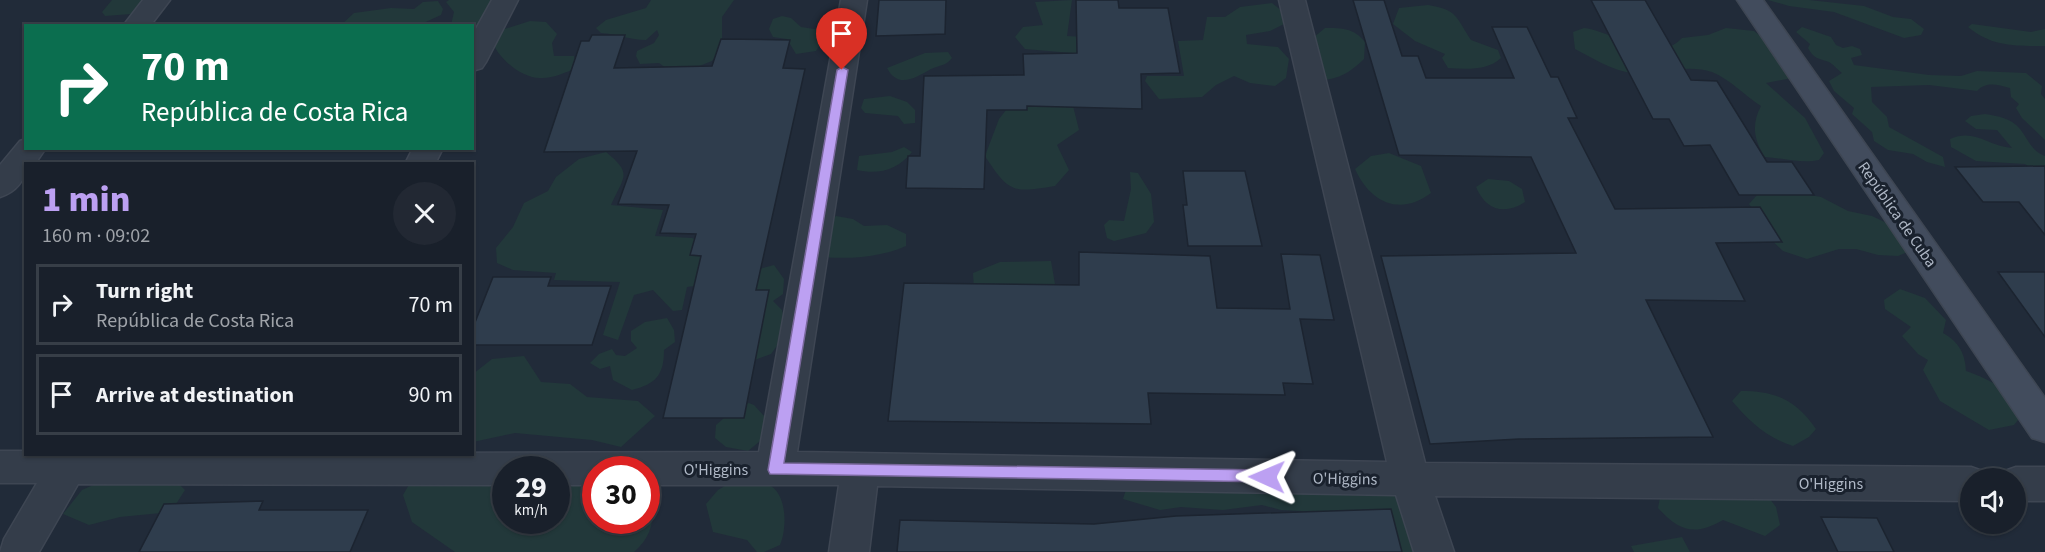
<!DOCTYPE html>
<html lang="en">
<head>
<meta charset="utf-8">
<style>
  :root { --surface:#19202b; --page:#222833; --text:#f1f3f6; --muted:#9fa3a9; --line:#373e47; --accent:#bca0f2 }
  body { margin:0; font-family:"Source Sans 3",sans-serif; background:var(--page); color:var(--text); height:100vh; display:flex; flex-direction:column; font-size:22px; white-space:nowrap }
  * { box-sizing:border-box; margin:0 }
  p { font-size:20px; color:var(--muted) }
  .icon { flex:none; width:33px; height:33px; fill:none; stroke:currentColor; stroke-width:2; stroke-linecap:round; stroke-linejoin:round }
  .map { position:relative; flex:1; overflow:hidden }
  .sheet { position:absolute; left:24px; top:162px; width:450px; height:294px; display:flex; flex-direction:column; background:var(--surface); border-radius:0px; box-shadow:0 2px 4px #0004,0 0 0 2px var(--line) }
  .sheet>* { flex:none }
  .hud { position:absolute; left:24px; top:24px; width:450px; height:126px; border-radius:0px; box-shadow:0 2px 4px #0004,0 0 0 2px var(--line); background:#0b6e4f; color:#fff; overflow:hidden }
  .controls { position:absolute; left:1960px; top:468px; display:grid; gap:12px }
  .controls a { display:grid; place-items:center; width:66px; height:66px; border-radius:50%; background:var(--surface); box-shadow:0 2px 4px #0004,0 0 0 2px var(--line); font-size:30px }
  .speed { position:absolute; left:492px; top:456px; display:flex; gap:12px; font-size:30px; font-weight:700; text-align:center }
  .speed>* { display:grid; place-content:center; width:78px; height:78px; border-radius:50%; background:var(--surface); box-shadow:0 2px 4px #0004,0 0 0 2px var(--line); line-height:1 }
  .speed small { font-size:15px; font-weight:400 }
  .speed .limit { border:9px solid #d22; background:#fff; color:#111 }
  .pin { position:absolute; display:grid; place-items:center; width:51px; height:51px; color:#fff; margin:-62px -26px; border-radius:50% 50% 50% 0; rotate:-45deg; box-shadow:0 0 6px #0007 }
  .pin .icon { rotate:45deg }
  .me { position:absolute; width:66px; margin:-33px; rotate:271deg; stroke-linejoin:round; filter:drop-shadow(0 0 4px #0008) }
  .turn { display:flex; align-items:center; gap:21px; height:126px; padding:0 18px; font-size:27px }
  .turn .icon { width:78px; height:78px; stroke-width:2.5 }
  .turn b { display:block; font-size:42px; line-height:51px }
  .round { display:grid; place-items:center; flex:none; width:63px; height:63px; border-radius:32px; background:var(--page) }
  .headline { display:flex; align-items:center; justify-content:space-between; height:102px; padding:0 18px }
  h1 { font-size:36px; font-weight:800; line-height:45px; color:var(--accent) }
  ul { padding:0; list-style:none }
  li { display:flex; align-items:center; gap:18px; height:81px; margin:0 12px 9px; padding:0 6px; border:3px solid var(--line); border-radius:0px }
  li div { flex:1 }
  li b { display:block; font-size:22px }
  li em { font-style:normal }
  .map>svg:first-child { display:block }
  .green { fill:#22383a }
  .building { fill:#2f3d4d; stroke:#1c2430; stroke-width:1.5 }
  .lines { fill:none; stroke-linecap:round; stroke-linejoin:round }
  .minor-casing { stroke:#3e4653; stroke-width:3 }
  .secondary-casing { stroke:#3e4653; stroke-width:3 }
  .minor { fill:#343d4a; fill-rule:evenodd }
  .secondary { fill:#424c5d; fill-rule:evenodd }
  .route { fill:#bca0f2; stroke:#7a689d; stroke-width:1.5 }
  .labels { text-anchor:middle; stroke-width:6; stroke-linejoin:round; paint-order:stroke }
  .street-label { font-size:16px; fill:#afb8c6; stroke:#1a222e }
</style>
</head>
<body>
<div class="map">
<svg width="2045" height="552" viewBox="0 0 2045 552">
  <rect width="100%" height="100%" fill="#212b39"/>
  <path class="green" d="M112,0h39l-20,14 -26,2 -3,-4z
    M449,0h45l-21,40 -1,-14 -21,-1 3,-13 -8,-10z
    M651,0h83l-12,17v31l-10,13 -23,9h-20l-10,-7 -19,1 -4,-8 1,-5 17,-8 5,-8 -2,-5 -11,10c-16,0 -29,-6 -45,-7l-5,-5 10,-8 40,-12z
    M1072,0l-5,36 57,3 -41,15 -58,-5 -10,-12 8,-10 20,-2 -8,-23z
    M1768,0h41l55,6 29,11 18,2 13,10 -3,6 -17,3 -70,-26 -45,-6z
    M438,1l5,8 -2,6 -22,10h-78l13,-12 37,-5 23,1 9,-7z
    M1272,3l10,8 4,12 -16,8 -24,4 1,9 31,3 11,12 -3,19 -11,8 -25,-3 -16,-7 -18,9 -14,12 -43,2 -14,-18 2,-5h37l-6,-35 25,-1 4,-23h18l15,-10z
    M1428,5c30,5 27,11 43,35l27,10 3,8c-14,13 -35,11 -53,10l-6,-10 3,-4 -30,-13 -22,-17 6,-16z
    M782,16l9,2 10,9 20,3 3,8 -8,13 -20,3 -9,-15 -14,-2 -4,-8 4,-10z
    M530,21l16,1 11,12 -5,9 2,13h20l3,12c-11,4 -25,11 -37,10 -18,0 -41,-19 -47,-35l5,-12z
    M1972,24l59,8 14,-3v17c-29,0 -53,1 -77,-19z
    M1802,27l29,10 5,8 7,3 9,-2 8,3 2,6 -11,3 3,7 75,10 32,1 16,-5 49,2 16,13 -1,8 4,5v41l-23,-22 -6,-10 3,-4 -8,-7 -1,-9c-13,-3 -23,-7 -33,3l-48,-6 -58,2 1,15 15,15 2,10 54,30 2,10 -18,-5 -14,-8 -25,-4 -14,-9 -2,-9 -20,-18 2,-6 -20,-17 -5,-10 13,-8c-4,-3 -9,-9 -13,-11 -11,-4 -15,-3 -21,-14l2,-4 -14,-12z
    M1325,28c17,0 29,0 40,14l-1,17c-17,17 -31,22 -55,22l4,-43z
    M1584,28c29,3 72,38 98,10l26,-3 18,-7 28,3 14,11 29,35 -31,6 39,35 19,35 -5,7c-17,4 -36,-2 -54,-3 -11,-17 -14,-32 -4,-51 -17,-11 -30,-26 -49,-34 -23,-8 -50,1 -74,1 -23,0 -43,-14 -63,-24l-2,-17z
    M948,52l4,6c-6,8 -12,7 -21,11 -16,9 -33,20 -44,-1l38,-15z
    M890,96l17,6 8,8v13l-11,1 -6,-8 -33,-3 -4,-5 3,-9z
    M1010,105l63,1 6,24 -22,15 12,25 -14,16c-42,7 -46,7 -70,-30l14,-37z
    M1985,114c13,2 26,4 35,15 8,10 11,22 25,27v22l-20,-14 -49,-3 -25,-14 -1,-8c24,-11 38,7 62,9l-15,-18 -21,-1 -11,-8 6,-5z
    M904,147l8,5c-14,18 -34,23 -55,18l2,-14 33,-4z
    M606,152c27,22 18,24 5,53l52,5 -8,26 37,2 19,8 -2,38 -22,3 -5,23 -9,1 -20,-21 -19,5 -16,45 -15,-5 17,-53 -66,-2 2,-7 -43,-3 -16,-7 -1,-15 17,-21 11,-24 24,-12 8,-14 23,-18z
    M1389,153l32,13 10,27c-32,24 -61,9 -76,-24l16,-13z
    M1130,172l8,1 13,21 3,28 -8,11 -32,8 -7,-3 -3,-13 5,-5 15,1 7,-32z
    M1488,179l21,2 13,8 3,13c-20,13 -39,9 -49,-15z
    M1788,191l33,6 27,14 24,5 21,10 17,25 -12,5 -20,-1 -22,-6h-17l-32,10 -24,-8 -17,-16 -5,-15 -12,-16 8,-9z
    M836,216l17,3 11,7 23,-1 19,9v12c-27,12 -62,14 -92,10l4,-30z
    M1051,261l5,29 -82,1 -1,-18 27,-11z
    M774,265l10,14 -1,15 -10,7 9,9 5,22 -16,22 -19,7 3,-91z
    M1900,289l25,9 21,22 -3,13c16,9 22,20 23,38 28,10 42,18 56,44l-8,10 -25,5 -49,-29 -17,-31 5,-10 -10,-6 -16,-18 9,-9 -26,-18 -1,-9z
    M667,318l7,12 1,12 -11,8c0,26 -9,34 -32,40l-19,-10 -3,-14 -10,3 -10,-6 9,-9 13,-5 4,6 9,1 12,-8 -6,-7v-10l14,-9z
    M524,356l17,26 29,2 17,13 51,4 17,15 -34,31 -29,-7 -77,-7 -42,9v-68l19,-15z
    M1741,391c35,0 55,9 75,38l-7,8 -16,9c-26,-8 -44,-25 -61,-45z
    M749,403l5,2 11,12v20l-17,14 -22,-4 -11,-9 1,-13 23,-20z
    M171,476l14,14 -14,22 -51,5 -31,8 -26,-11 19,-24 27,-12z
    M464,478l7,8 17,-5h17l1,39h50l1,-40 38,-1 1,41h50l1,-33 3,2c5,25 5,45 -16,63h-179l-43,-30 -9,-27 7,-12z
    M733,481c10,1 24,0 34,3 21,8 20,45 13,61l-16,7h-7l-10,-12 -34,-8 -7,-28 12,-14z
    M1128,483l262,3 14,14 19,52h-82l-21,-32 -19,-9 -20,-1 -19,-5 -39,5 -42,-3 -21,3 -37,-11z
    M1661,492l105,2 10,13 4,18 -15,11 -42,-16c-28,16 -43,12 -65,-12z
    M1682,537l8,15h-56l-3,-6z"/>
  <path class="building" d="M879,0h67l-1,34 -69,2z
    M1076,0h42l1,8h49l12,65 -39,1 1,35 -115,-3v4h-40l-3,79 -78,-1 2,-32h12l4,-80 100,-1 -1,-21 54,-1z
    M1353,0h31l18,56h16l8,22h88l-22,-51h35l24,50h7l19,41h-9l47,91 145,-2 22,35 -66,1 29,58 -99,-1 67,137 -194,2 -89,5 -49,-188 195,-3 -45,-96 -132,-2z
    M1591,0h54l46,80 26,1 50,81h25l22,33h-75l-29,-50 -26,1 -15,-27h-16z
    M592,35h33l-11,33 98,-2 9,-27 69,1 -7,28 22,1 -49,221h13l-25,128h-81l38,-162 -11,-1 6,-21 -36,-1 9,-28 -51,-1 19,-53 -93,1 37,-111h8z
    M2045,166v69l-26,-33h-36l-28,-35z
    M1183,171h62l17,75h-74l-5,-41h4z
    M1079,252l131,4 7,52 73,1 -9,-55 39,1 14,65 -34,-1 13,65 -30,-1 2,12 -137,-2 3,31 -263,-3 16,-138 175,2z
    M1998,272h47v65z
    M493,277h58l-3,9h63l-19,59h-120v-15z
    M263,501l-4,9h109l-18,42h-211l25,-48z
    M1391,509l11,43h-505l3,-32 194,4 82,-8z
    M1821,517l56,1 17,34h-56z"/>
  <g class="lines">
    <g class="minor-casing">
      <path id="minor" d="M143,0h27l-20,26h-27z
        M492,0h26l-32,62 -4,6 -10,3v-35z
        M841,0h26l-70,452 590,10 -108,-462h26l120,463 546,4 14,5 3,6h-17v23l-536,-5 19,56h-40l-18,-57 -519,-9 -8,66h-40l10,-67h-193v-15h-50v15h-40v-15h-50v15l-428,-1 -39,68h-39l4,-13 33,-56h-37v-32h26v3l733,-2z
        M26,139v9h20l-11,16h-9c0,16 -10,28 -26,33v-32l20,-24z
        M413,148h30l-8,16h-30z
        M2016,467h29v34h-29v-23h-17l3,-6z"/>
    </g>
    <g class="secondary-casing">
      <path id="secondary" d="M1737,0h26l282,398v44l-13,-4z"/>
    </g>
    <use href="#minor" class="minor"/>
    <use href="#secondary" class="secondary"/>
  </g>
  <path class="route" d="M842,67l6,3 -64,393 483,7 5,2 3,5 -3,5 -502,-8 -2,-4 69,-400z"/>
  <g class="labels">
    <g class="street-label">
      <text transform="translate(1898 214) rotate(55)" y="6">República de Cuba</text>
      <text x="716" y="475">O'Higgins</text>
      <text transform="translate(1345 478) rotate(1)" y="6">O'Higgins</text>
      <text x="1831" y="489">O'Higgins</text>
    </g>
  </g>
</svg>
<div class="controls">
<a><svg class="icon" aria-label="sound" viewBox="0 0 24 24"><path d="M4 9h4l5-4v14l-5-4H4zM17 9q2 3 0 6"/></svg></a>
</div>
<div class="speed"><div>29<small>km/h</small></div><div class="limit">30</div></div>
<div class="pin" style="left:842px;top:70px;background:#d93025"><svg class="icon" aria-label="arrive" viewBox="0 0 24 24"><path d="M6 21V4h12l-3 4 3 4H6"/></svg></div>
<svg class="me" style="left:1267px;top:477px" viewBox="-20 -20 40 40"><path d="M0-17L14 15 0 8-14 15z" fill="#bca0f2" stroke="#fff" stroke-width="4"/></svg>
<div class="hud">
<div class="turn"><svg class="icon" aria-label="right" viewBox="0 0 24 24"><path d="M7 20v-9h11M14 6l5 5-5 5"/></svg><div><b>70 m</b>República de Costa Rica</div></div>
</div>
<section class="sheet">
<div class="headline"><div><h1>1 min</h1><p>160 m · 09:02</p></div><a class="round"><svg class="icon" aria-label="close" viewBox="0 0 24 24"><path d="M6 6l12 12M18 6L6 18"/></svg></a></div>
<ul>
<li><svg class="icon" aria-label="right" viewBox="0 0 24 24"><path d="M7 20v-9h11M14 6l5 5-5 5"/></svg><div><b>Turn right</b><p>República de Costa Rica</p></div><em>70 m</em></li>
<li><svg class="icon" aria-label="arrive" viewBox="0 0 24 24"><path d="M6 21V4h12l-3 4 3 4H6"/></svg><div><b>Arrive at destination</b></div><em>90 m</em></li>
</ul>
</section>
</div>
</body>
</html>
